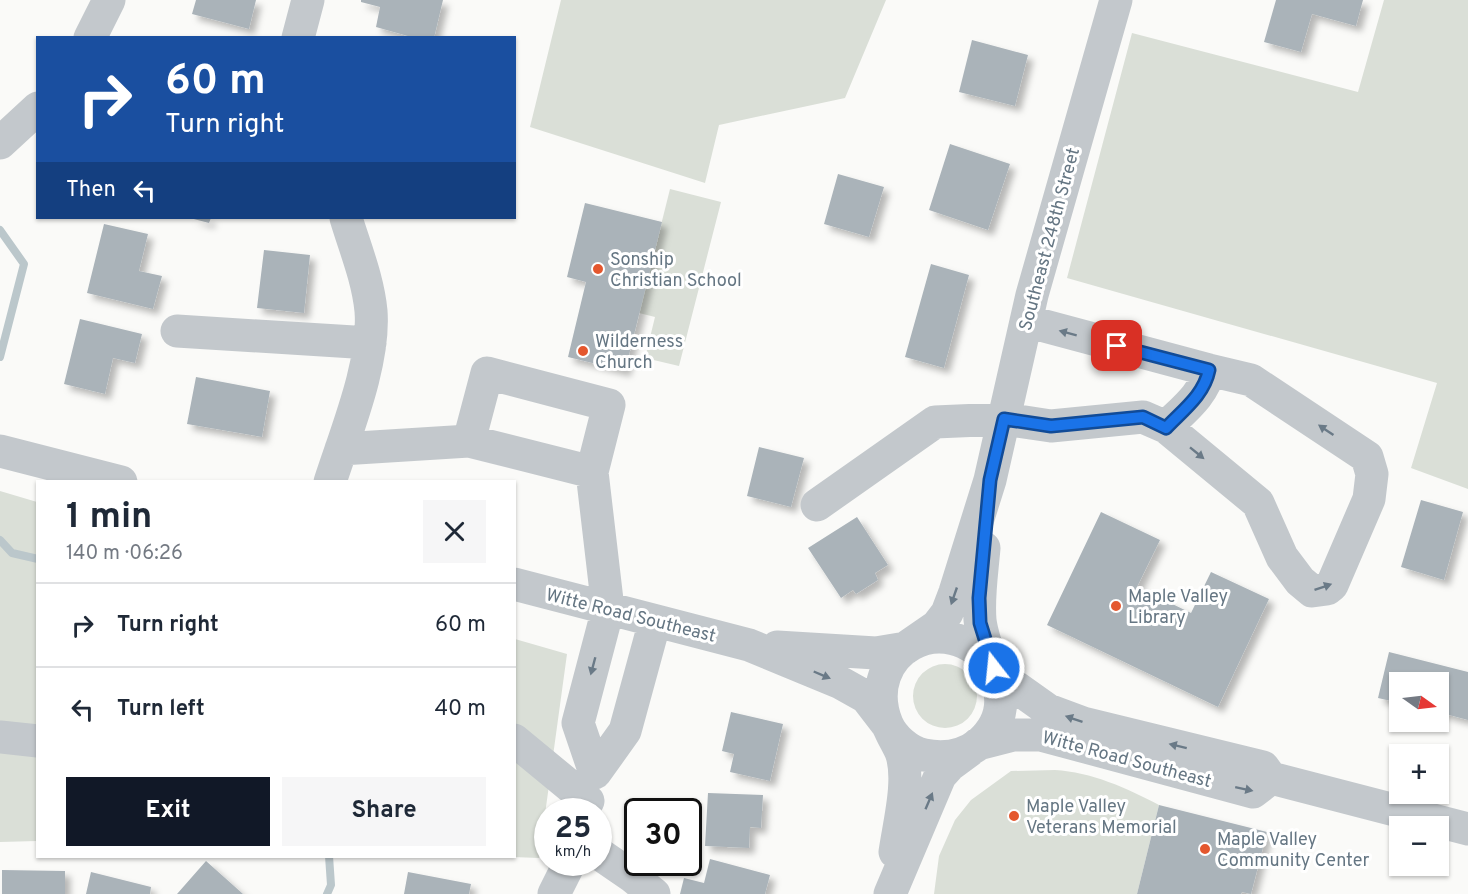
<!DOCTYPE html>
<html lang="en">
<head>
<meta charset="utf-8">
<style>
  :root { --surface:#fff; --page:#f6f6f7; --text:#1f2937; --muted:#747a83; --line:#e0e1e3; --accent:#111827 }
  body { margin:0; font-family:Overpass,sans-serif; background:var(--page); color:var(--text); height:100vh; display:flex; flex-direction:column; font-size:22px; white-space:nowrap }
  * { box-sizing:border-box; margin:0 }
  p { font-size:20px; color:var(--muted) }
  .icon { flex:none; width:33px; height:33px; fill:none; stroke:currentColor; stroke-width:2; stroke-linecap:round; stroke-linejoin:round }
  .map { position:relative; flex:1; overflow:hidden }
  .side { position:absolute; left:36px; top:480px; width:480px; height:378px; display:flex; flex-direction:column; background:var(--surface); border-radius:0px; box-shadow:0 2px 4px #0004 }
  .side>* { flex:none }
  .guide { position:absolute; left:36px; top:36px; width:480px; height:183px; border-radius:0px; box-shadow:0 2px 4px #0004; background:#1a4fa0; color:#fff; overflow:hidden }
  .needle { width:39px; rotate:104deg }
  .buttons { position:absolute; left:1389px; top:672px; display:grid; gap:12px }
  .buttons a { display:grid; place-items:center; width:60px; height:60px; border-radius:0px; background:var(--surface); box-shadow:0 2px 4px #0004; font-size:30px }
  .speed { position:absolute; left:534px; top:798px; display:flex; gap:12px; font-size:30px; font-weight:700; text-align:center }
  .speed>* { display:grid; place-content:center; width:78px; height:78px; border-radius:50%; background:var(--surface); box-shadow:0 2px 4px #0004; line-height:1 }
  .speed small { font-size:15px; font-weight:400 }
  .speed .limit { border:3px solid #111; border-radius:9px; background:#fff; color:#111 }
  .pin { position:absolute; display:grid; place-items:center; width:51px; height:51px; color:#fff; margin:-26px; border-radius:12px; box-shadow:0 3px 9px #0006 }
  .me { position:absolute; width:66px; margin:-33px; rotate:344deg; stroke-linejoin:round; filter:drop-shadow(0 0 4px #0008) }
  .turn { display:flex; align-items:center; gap:21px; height:126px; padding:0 30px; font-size:27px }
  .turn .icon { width:78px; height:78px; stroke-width:2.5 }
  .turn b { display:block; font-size:42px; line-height:51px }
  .then { display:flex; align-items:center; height:57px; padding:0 30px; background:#0003; gap:12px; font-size:22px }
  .round { display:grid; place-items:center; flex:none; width:63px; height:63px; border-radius:0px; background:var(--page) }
  .head { display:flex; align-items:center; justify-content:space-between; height:102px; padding:0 30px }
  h1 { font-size:36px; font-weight:700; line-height:45px }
  .button { display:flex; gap:12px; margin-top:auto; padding:12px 30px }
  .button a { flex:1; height:69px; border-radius:0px; background:var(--accent); color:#fff; font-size:24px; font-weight:700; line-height:69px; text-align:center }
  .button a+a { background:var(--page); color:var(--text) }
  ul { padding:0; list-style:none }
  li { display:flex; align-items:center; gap:18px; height:84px; padding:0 30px; border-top:2px solid var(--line) }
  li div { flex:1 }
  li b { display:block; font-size:22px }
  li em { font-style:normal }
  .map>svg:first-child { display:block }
  .green { fill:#dadfd7 }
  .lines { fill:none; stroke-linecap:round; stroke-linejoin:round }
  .stream { stroke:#bbc7cb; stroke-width:8 }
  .building { fill:#aab3b9; filter:url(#shadow) }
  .minor { stroke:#c3c8cc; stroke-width:33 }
  .oneway { fill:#6a7a87 }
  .route-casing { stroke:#114b97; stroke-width:15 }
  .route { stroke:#1a73e8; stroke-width:10 }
  .poi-dot { fill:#e4572e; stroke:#fff; stroke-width:2 }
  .labels { text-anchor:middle; stroke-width:6; stroke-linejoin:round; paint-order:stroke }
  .street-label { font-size:18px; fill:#657683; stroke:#fff }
  .poi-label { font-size:18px; fill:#657683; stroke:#fff; text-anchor:start }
</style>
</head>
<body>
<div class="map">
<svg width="1468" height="894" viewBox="0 0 1468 894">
  <defs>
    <filter id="shadow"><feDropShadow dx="5.5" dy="5.5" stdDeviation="3" flood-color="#0004"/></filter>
  </defs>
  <rect width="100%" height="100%" fill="#fafaf8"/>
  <path class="green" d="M561,0h325l-41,98 -126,27 -14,58 -175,-56z
    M1384,0h84v489l-57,-21 26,-85 -370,-105 65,-245 226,59z
    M670,189l51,13 -42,164 -34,-8 10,-41 -16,-4z
    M0,491l37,11v339l-37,1z
    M515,639l52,15 -28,204 -26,-1z
    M913 696a32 32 0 1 1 64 0a32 32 0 1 1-64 0Z
    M1055,770c36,2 72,18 104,35l-22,89h-203l5,-38 16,-36 16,-20 40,-29z"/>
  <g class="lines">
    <path class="stream" d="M0,230l24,34 -24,93
      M0,540l12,13 26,6
      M327,894l4,-9 -2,-29"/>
  </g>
  <path class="building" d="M196,0h60l-7,29 -57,-15z
    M361,0h82l-9,38h-19l-39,-11 4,-20 -19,-5z
    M1276,0h87l-7,26 -44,-12 -11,38 -37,-10z
    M972,40l56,15 -13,51 -56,-14z
    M950,144l60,20 -22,66 -59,-20z
    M838,174l46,13 -15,50 -45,-13z
    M585,203l77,19 -37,149 -57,-14 18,-75 -19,-5z
    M190,218h21l-2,5z
    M104,224l44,10 -9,37 23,5 -9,33 -66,-16z
    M264,250l46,5 -6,58 -47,-5z
    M931,264l38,11 -25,93 -39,-11z
    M80,319l62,15 -7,29 -22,-5 -8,36 -41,-10z
    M196,377l74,14 -8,46 -75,-13z
    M759,447l45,11 -13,49 -44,-11z
    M1421,500l42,12 -19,68 -43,-13z
    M1101,512l59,28 -23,47 54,26 20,-41 58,27 -51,108 -171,-82z
    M857,517l31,48 -13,8 3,7 -22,14 -3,-4 -12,8 -33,-50z
    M1389,652l79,20v48l-30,-8v-30h-38v21l-22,-5z
    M731,712l52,12 -13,57 -40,-9 4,-18 -12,-3z
    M708,793l55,2 -2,33 -11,-1 -1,21 -44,-2z
    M1159,805l108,27 -16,62 -9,-2 -1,2h-104z
    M710,859l60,16 -5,19h-85l4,-16 20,5z
    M206,861l37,33h-66z
    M2,870l63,1v23h-63z
    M91,872l60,15 -1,7h-64z
    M408,872l63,12 -2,10h-65z"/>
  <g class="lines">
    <path class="minor" d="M90,38l19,-38
      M298,38l10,-38
      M0,143l38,-35
      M177,331l193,12
      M487,373l122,32 -17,67 -123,-31z
      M1166,427c17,-17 38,-32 43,-57
      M341,449l128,-8
      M0,451l121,31
      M592,472l16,137 -30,114 17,50 30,-42 30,-110
      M330,482c16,-50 45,-119 41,-171 -3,-32 -16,-63 -25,-93
      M817,505l118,-83 69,-3 47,7 92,-9 23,10 92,76 24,54 18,24 12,10 15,-2 5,-4 37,-86 3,-25 -5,-17 -116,-77 -42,-10 -183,-49
      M984,548c-2,24 -6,48 -4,72 5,44 44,84 0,123 -16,13 -36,16 -56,12 -15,-3 -31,-17 -37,-31 -29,-72 59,-122 107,-56
      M514,584l235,61 92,38 25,14 20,26
      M908,646l29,-20 10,-13 8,-21 35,-112 42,-185 84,-295
      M777,647l99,6 30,-5
      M996,673l52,37 35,13 180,44 8,11 197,51
      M890,730c3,7 8,15 11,22 10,27 -2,72 -6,100
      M0,737l38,4
      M514,740l74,61
      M978,744l35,-9h28l212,57 18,-14
      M598,853l35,24 21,17
      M554,894l16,-32
      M890,894l50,-118 10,-11 19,-14"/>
  </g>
  <defs><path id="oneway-solid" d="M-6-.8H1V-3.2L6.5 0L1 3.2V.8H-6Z" transform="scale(1.5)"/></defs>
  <g class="oneway">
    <use href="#oneway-solid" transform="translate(1068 333) rotate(-165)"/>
    <use href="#oneway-solid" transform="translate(1326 430) rotate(-146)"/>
    <use href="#oneway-solid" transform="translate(1197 453) rotate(39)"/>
    <use href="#oneway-solid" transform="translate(1323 587) rotate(-19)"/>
    <use href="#oneway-solid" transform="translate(954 596) rotate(109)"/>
    <use href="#oneway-solid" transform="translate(593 666) rotate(105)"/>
    <use href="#oneway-solid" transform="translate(822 675) rotate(23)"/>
    <use href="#oneway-solid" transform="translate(1074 719) rotate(-161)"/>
    <use href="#oneway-solid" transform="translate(1178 746) rotate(-166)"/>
    <use href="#oneway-solid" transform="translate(1244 789) rotate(12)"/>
    <use href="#oneway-solid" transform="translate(929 801) rotate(-67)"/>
  </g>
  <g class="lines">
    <g class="route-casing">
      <path id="route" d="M994,668l-14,-45 -1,-25 11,-118 14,-61 47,7 92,-9 23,11c17,-18 38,-33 43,-58l-92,-24"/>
    </g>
    <use href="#route" class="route"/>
  </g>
  <g class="poi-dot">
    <circle cx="598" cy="269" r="6"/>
    <circle cx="583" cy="351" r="6"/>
    <circle cx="1116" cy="606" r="6"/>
    <circle cx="1014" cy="816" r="6"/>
    <circle cx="1205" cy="849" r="6"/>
  </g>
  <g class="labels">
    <g class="street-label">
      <text transform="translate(1049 239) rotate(-75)" y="6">Southeast 248th Street</text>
      <text transform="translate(631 615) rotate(14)" y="6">Witte Road Southeast</text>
      <text transform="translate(1127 759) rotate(15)" y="6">Witte Road Southeast</text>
    </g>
    <g class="poi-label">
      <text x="610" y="265">Sonship<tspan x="610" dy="21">Christian School</tspan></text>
      <text x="595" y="347">Wilderness<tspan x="595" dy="21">Church</tspan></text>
      <text x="1128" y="602">Maple Valley<tspan x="1128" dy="21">Library</tspan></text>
      <text x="1026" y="812">Maple Valley<tspan x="1026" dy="21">Veterans Memorial</tspan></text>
      <text x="1217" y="845">Maple Valley<tspan x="1217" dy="21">Community Center</tspan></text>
    </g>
  </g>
</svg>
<div class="buttons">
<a><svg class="needle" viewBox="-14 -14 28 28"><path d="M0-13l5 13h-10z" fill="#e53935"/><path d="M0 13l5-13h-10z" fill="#747a83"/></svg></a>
<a>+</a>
<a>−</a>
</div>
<div class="speed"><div>25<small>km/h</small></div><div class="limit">30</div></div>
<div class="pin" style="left:1117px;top:346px;background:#d93025"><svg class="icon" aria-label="arrive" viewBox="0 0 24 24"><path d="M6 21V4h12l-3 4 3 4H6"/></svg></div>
<svg class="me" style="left:994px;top:668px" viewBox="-20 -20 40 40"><circle r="17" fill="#1a73e8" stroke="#fff" stroke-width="3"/><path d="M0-11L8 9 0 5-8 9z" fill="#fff"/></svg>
<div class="guide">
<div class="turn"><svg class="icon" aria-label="right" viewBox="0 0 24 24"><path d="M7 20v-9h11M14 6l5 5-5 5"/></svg><div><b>60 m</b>Turn right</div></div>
<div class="then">Then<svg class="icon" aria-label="left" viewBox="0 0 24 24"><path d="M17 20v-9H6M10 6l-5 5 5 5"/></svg></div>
</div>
<section class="side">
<div class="head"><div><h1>1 min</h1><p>140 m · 06:26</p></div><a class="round"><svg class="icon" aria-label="close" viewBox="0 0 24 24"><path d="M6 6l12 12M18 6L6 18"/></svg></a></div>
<ul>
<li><svg class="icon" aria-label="right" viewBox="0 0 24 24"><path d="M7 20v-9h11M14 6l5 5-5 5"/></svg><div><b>Turn right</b></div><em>60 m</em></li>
<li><svg class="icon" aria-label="left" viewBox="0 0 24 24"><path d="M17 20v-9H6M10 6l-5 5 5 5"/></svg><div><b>Turn left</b></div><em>40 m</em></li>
</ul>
<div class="button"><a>Exit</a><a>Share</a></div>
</section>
</div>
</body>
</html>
